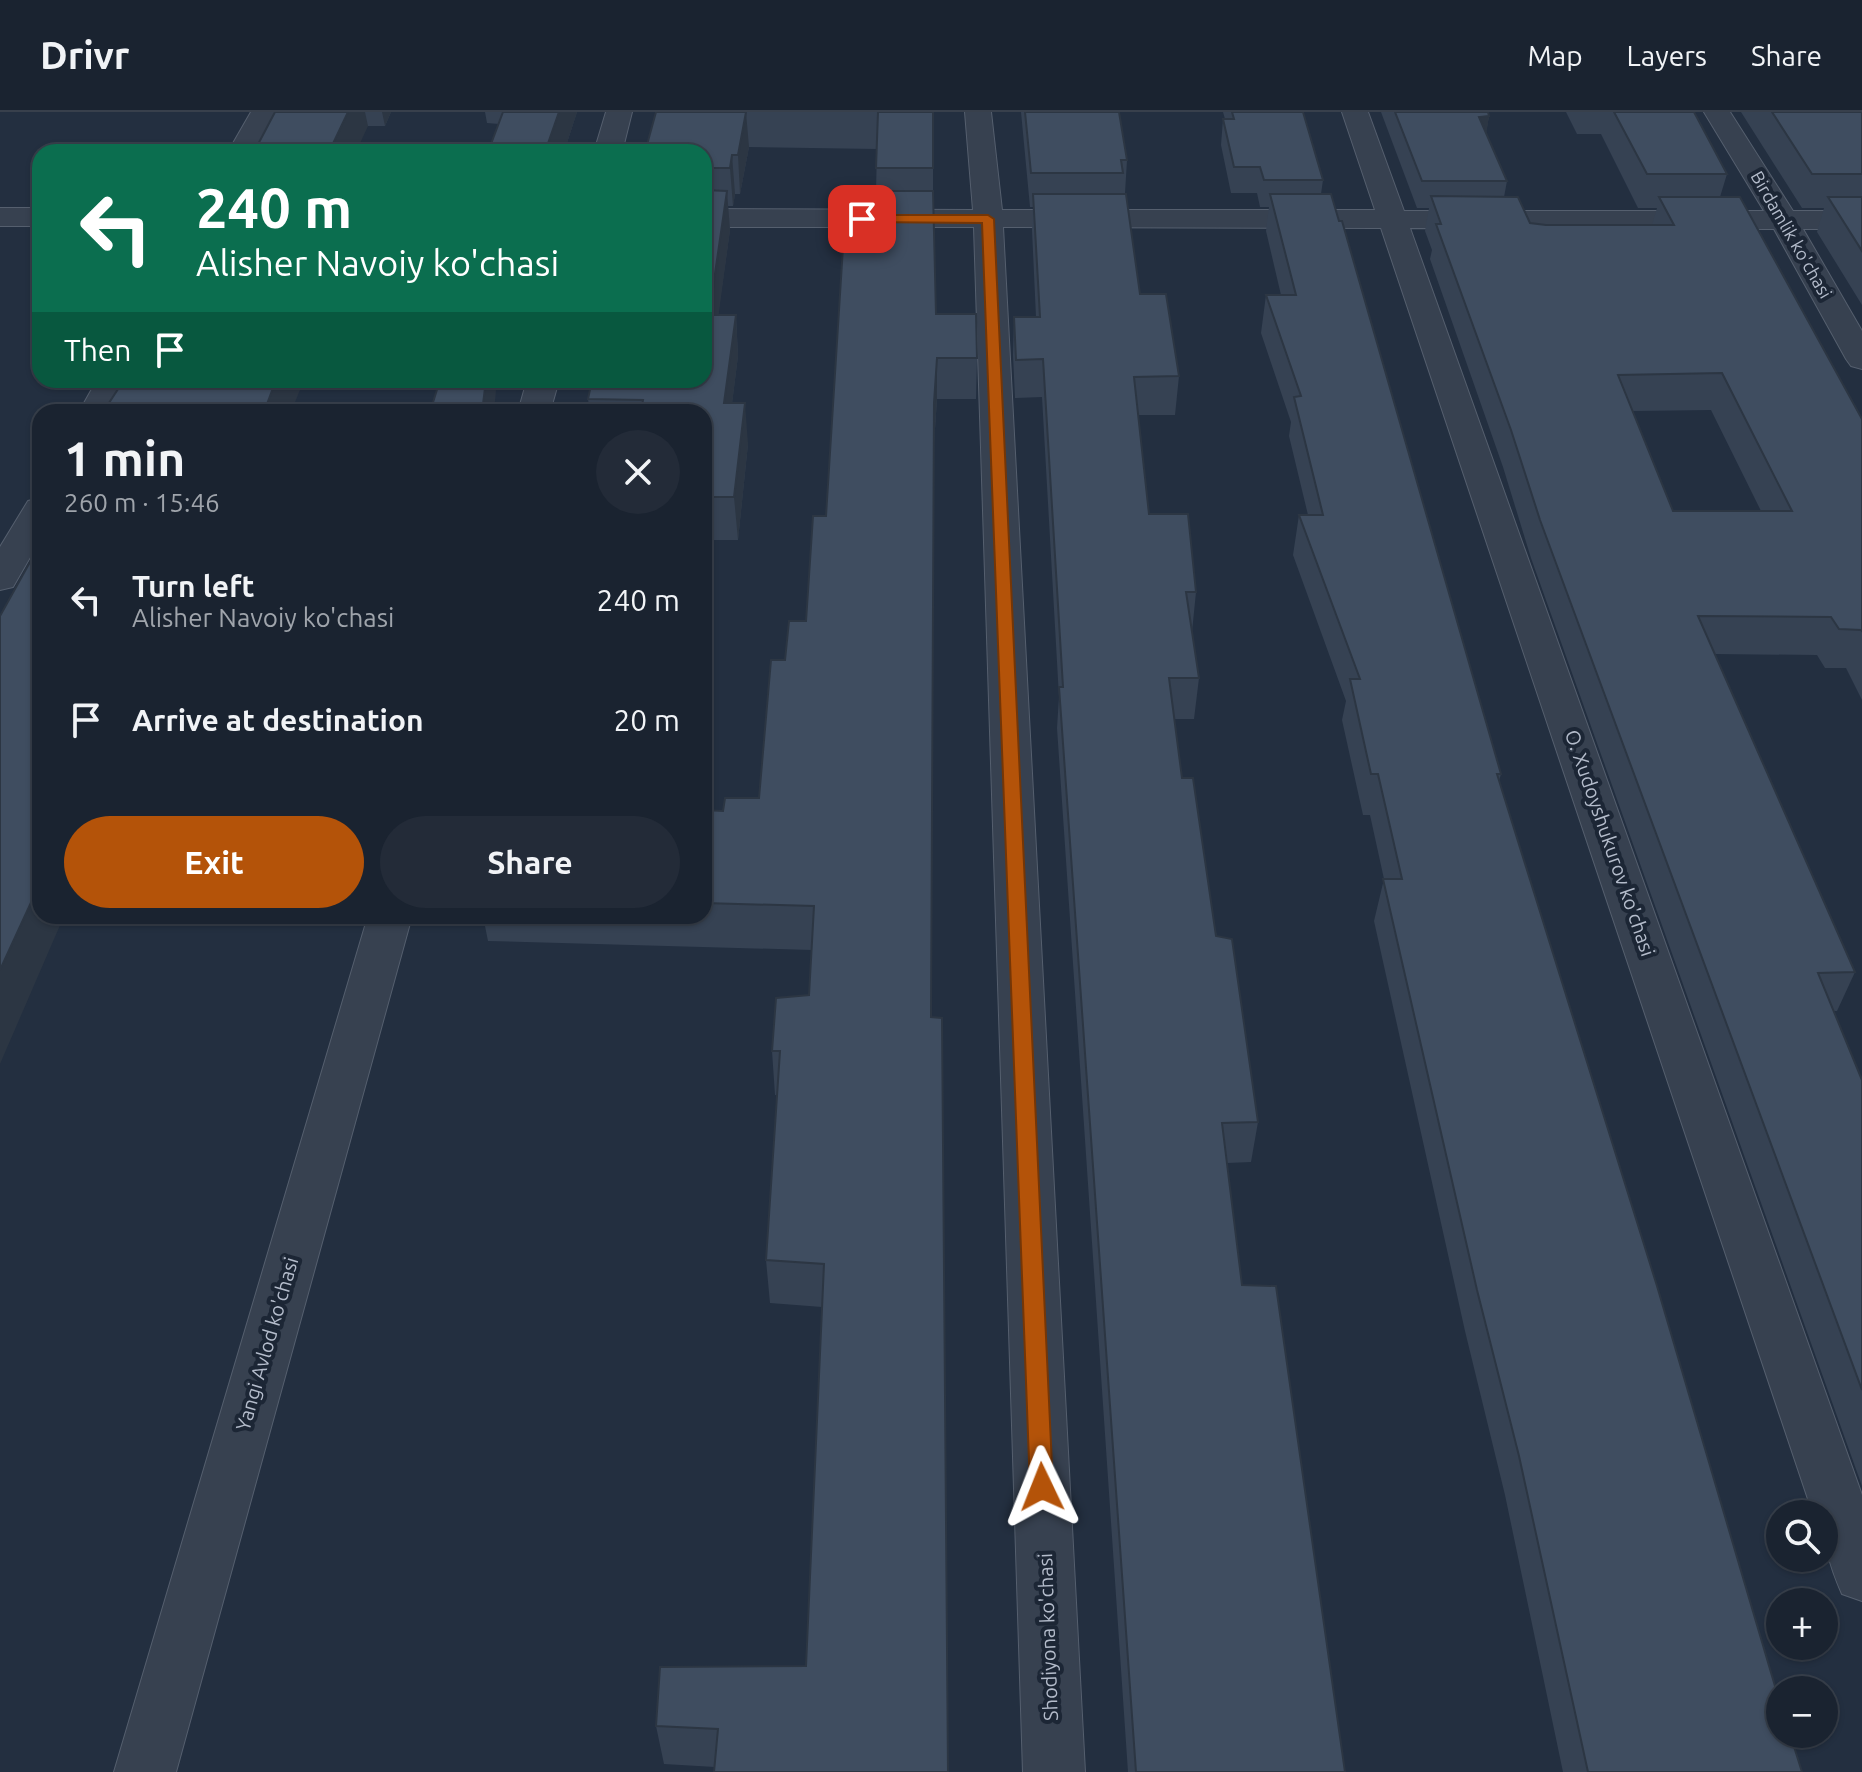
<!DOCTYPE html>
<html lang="en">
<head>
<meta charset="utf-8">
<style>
  :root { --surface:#1a2330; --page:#232b38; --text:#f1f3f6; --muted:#9fa4ab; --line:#38404c; --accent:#b45309 }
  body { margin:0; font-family:Ubuntu,sans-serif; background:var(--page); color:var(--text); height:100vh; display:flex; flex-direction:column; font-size:30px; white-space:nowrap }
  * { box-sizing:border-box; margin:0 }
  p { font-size:26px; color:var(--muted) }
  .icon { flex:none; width:44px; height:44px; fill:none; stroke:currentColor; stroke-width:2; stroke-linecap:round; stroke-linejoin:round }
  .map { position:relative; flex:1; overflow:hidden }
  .side { position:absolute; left:32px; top:292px; width:680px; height:520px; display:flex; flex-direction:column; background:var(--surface); border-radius:24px; box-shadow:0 2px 6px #0004,0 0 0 2px var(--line) }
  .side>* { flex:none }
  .guide { position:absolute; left:32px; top:32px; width:680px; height:244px; border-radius:24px; box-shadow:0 2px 6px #0004,0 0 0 2px var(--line); background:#0b6e4f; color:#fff; overflow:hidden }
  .buttons { position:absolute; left:1766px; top:1388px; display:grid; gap:16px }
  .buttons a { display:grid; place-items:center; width:72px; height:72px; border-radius:50%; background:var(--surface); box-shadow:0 2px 6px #0004,0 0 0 2px var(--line); font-size:40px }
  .pin { position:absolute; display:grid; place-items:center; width:68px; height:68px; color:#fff; margin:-34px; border-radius:16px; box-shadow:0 4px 12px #0006 }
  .me { position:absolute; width:88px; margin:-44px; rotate:358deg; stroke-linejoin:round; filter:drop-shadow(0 0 6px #0008) }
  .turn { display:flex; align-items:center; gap:28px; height:168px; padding:0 32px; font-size:36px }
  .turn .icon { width:104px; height:104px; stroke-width:2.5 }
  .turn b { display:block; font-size:56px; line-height:68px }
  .then { display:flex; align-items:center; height:76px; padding:0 32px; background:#0003; gap:16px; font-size:30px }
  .round { display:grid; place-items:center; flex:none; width:84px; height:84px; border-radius:42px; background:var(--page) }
  .summary { display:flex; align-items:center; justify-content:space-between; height:136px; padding:0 32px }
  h1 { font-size:48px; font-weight:600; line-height:60px }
  .button { display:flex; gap:16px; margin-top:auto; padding:16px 32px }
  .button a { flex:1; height:92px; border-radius:48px; background:var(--accent); color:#fff; font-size:32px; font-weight:600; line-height:92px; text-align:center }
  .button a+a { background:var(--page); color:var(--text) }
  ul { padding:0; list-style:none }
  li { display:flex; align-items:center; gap:24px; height:120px; padding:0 32px }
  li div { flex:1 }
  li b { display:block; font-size:30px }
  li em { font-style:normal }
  header { display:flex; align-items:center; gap:48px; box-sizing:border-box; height:112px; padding:0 40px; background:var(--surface); border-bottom:2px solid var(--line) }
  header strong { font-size:38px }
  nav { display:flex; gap:44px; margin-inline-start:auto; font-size:28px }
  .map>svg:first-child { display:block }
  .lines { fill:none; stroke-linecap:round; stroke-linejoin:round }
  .minor-casing { stroke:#555f6e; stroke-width:2 }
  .minor { fill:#374150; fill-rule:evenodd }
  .wall { fill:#364253; fill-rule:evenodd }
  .shaded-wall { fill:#2c3643 }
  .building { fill:#3f4d60; stroke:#2c3643; stroke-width:2; fill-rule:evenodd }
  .route { fill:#b45309; stroke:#753606; stroke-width:2 }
  .labels { text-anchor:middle; stroke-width:8; stroke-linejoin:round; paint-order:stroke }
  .far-street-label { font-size:18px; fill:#b4bccb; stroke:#1c2635 }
  .street-label { font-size:20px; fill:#b4bccb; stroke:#1c2635 }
</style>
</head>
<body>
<header>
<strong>Drivr</strong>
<nav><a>Map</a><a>Layers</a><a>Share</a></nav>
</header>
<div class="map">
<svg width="1862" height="1660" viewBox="0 0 1862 1660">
  <rect width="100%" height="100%" fill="#232f40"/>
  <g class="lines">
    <g class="minor-casing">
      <path id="minor" d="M251,0h26l-21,40h-28z
        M606,0h26l-10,40h-28z
        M965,0h26l11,98h373l-33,-98h26l36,99h360l-60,-99h26l63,99h69v18h-59l59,102v38l-11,-3 -5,-7 -72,-130 -364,-1 452,1267v106l-20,-7c-13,-30 -18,-48 -18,-80h-11l-432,-1286 -378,-1 82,1545h-62l-49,-1545h-270v-18l269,1z
        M0,96h40v18h-40z
        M97,268h32l-18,32h-32z
        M527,268h32l-9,32h-32z
        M40,386v42l-27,47 -13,3v-43l28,-46z
        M368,804h44l-236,856h-62z"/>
    </g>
    <use href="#minor" class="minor"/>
  </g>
  <path class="wall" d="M275,0h116l-6,14h-17z
    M485,0h92l-13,40h-76l11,-28 -12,-1z
    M656,0h277v79l3,123 41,44 -1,41h-39l-3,45 -3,573 17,755 -233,-5 -51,-3 -8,-38 150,-60 16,-359 -52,-4 -4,-43 11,-165h-2l-3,-44 37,-56 3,-45 -324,-9 -5,-25h221v-106l19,1 36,-13 26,-138 21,-39 20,-105 48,-301 2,-24 1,-42 -128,-2 -9,47h-5l-2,12h-5l2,24 -12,85h18l2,41 -6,47 16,41 -10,96h-32l-2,9v-137h-114l-2,-13 116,-19v-228z
    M1021,0h98l8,48 -2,33 -4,1 19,100 39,82 -4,39h-37l11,99 47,78 -4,40 7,46 -5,41h-20l8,59 76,344 -7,40 -24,1 15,122 103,487h-217l-71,-1044 2,-31 -17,-300 -27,1 -2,-43 1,-38h22l-4,-87 1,-23h-3z
    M1223,0h80l20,68 -2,14 180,580 -2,7 265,873 38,118h-239l-58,-277 -40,-164 -91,-410 10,-42 -14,-64h-7l-21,-95 4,-19 -53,-146 6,-40h9l-19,-79 2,-14 -30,-89 5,-38h15l-15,-64 3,-24h-9l-3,-14h-26l-10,-48 2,-26h2z
    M1381,0h107l1,4 -3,17 21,48 -3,16 26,26 16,2h106l5,-17h-19l-37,-74h-24l-11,-22h128l33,62 -7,23 142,222v281l-16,-32h-21l-8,-13 -102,-1 140,318 -18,39h-4l29,69v406l-331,-928 -28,-91 -73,-208 2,-9 -7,-19 4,-23h-12zM1711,298l50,101h-88l-40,-100z
    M1741,0h121v193l-45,-73 7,-24h-22z"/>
  <path class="shaded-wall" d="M348,0h17l3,14 -12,26h-27z
    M382,0h9l-6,14z
    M559,0h18l-13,40h-19z
    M746,0l3,35 -9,47 -2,-39z
    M1489,4l-4,26 -6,-25z
    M732,43l3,39 -2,12 -3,-38z
    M727,79l3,39 -17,126 -4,-41z
    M736,203l2,41 -11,88 -3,-41z
    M937,246v41l-3,45v-41z
    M276,268h28l-13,32h-27z
    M486,268h11l-3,32h-12z
    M745,291l3,41 -10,96 -4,-43z
    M704,410l2,18 -2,9z
    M40,771v33h24l-64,148v-94z"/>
  <path class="building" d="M275,0h73l-19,40h-75z
    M503,0h56l-14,40h-57z
    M656,0h90l-8,43h-6l-2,13h-26v-16h-59z
    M878,0h55v56h-57z
    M1025,0h94l8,48h-6l2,13h-92z
    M1232,0h71l20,68h-59l-4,-13h-26l-11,-48h11z
    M1395,0h93l1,4 -10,1 28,64h-85z
    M1614,0h80l33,62h-80z
    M1772,0h90v62h-50z
    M704,78l23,1 -18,124h27l-12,88h21l-11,94h-30v-85h-63l2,-12 -55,-1 4,-19h112z
    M875,79h58l3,123h40l1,44h-40l-3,45 -3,614 11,1 6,754h-234l4,-43 -62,-3 4,-59 146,-1 18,-402 -58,-4 14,-209h-8l4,-53 33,-3 5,-89 -110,-3v-93l19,1 2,-13h34l12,-138h14l4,-39h17l7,-105h13l19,-301h29z
    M1033,82h93l14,100h26l13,82 -45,1 15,137h39l8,78h-10l13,86h-30l13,100h11l23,158 16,3 26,183 -36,1 20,162 34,1 69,486h-209l-77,-1085h4l-20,-328 -27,1 -2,-43h26z
    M1270,82h61l8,27h3l159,553h-4l160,512 123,417v31h10l12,38h-214l-69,-316 -42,-166 -94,-411h19l-24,-105h-7l-21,-95h10l-61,-164h24l-29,-118 7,-1 -35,-101h30z
    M1431,84l87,1 12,26 16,2h128l-15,-28h81l122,222v212l-1,-1 -22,-1 -8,-12 -133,-1 157,356 -37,1 44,107v310l-322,-870 -29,-90 -75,-206h5zM1722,261l70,138h-119l-55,-136z
    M1828,85h34v54z
    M124,268h152l-12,32h-161z
    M440,268h46l-4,32h-52z
    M40,432v339l-40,87v-354z"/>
  <path class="route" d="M988,103l6,4 59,1268 -3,7 -8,3 -8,-3 -4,-7 -48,-1264 -120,-1 -6,-3 6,-4z"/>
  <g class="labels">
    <g class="far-street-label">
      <text transform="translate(1791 123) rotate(60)" y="6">Birdamlik ko'chasi</text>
    </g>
    <g class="street-label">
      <text transform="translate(1610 731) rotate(71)" y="7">O. Xudoyshukurov ko'chasi</text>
      <text transform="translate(267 1232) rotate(-74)" y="7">Yangi Avlod ko'chasi</text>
      <text transform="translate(1048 1525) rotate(-92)" y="7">Shodiyona ko'chasi</text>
    </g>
  </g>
</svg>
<div class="buttons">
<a><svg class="icon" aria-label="search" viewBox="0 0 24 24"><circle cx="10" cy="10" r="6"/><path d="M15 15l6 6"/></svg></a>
<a>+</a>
<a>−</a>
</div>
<div class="pin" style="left:862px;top:107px;background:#d93025"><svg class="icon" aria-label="arrive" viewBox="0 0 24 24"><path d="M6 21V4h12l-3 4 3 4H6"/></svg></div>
<svg class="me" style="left:1042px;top:1375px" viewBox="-20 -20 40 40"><path d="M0-17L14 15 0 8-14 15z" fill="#b45309" stroke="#fff" stroke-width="4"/></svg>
<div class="guide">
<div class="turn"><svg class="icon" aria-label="left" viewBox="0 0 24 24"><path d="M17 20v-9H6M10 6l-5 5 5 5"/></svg><div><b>240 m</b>Alisher Navoiy ko'chasi</div></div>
<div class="then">Then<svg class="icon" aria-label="arrive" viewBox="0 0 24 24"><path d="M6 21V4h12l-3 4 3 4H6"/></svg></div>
</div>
<section class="side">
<div class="summary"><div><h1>1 min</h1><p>260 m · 15:46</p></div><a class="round"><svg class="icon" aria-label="close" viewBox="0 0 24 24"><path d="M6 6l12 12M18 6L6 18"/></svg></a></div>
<ul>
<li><svg class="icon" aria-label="left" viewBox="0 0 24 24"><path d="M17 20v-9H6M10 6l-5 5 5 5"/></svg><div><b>Turn left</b><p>Alisher Navoiy ko'chasi</p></div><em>240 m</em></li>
<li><svg class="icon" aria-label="arrive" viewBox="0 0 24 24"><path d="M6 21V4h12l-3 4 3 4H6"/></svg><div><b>Arrive at destination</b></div><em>20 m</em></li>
</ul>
<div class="button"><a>Exit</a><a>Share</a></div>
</section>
</div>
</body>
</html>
